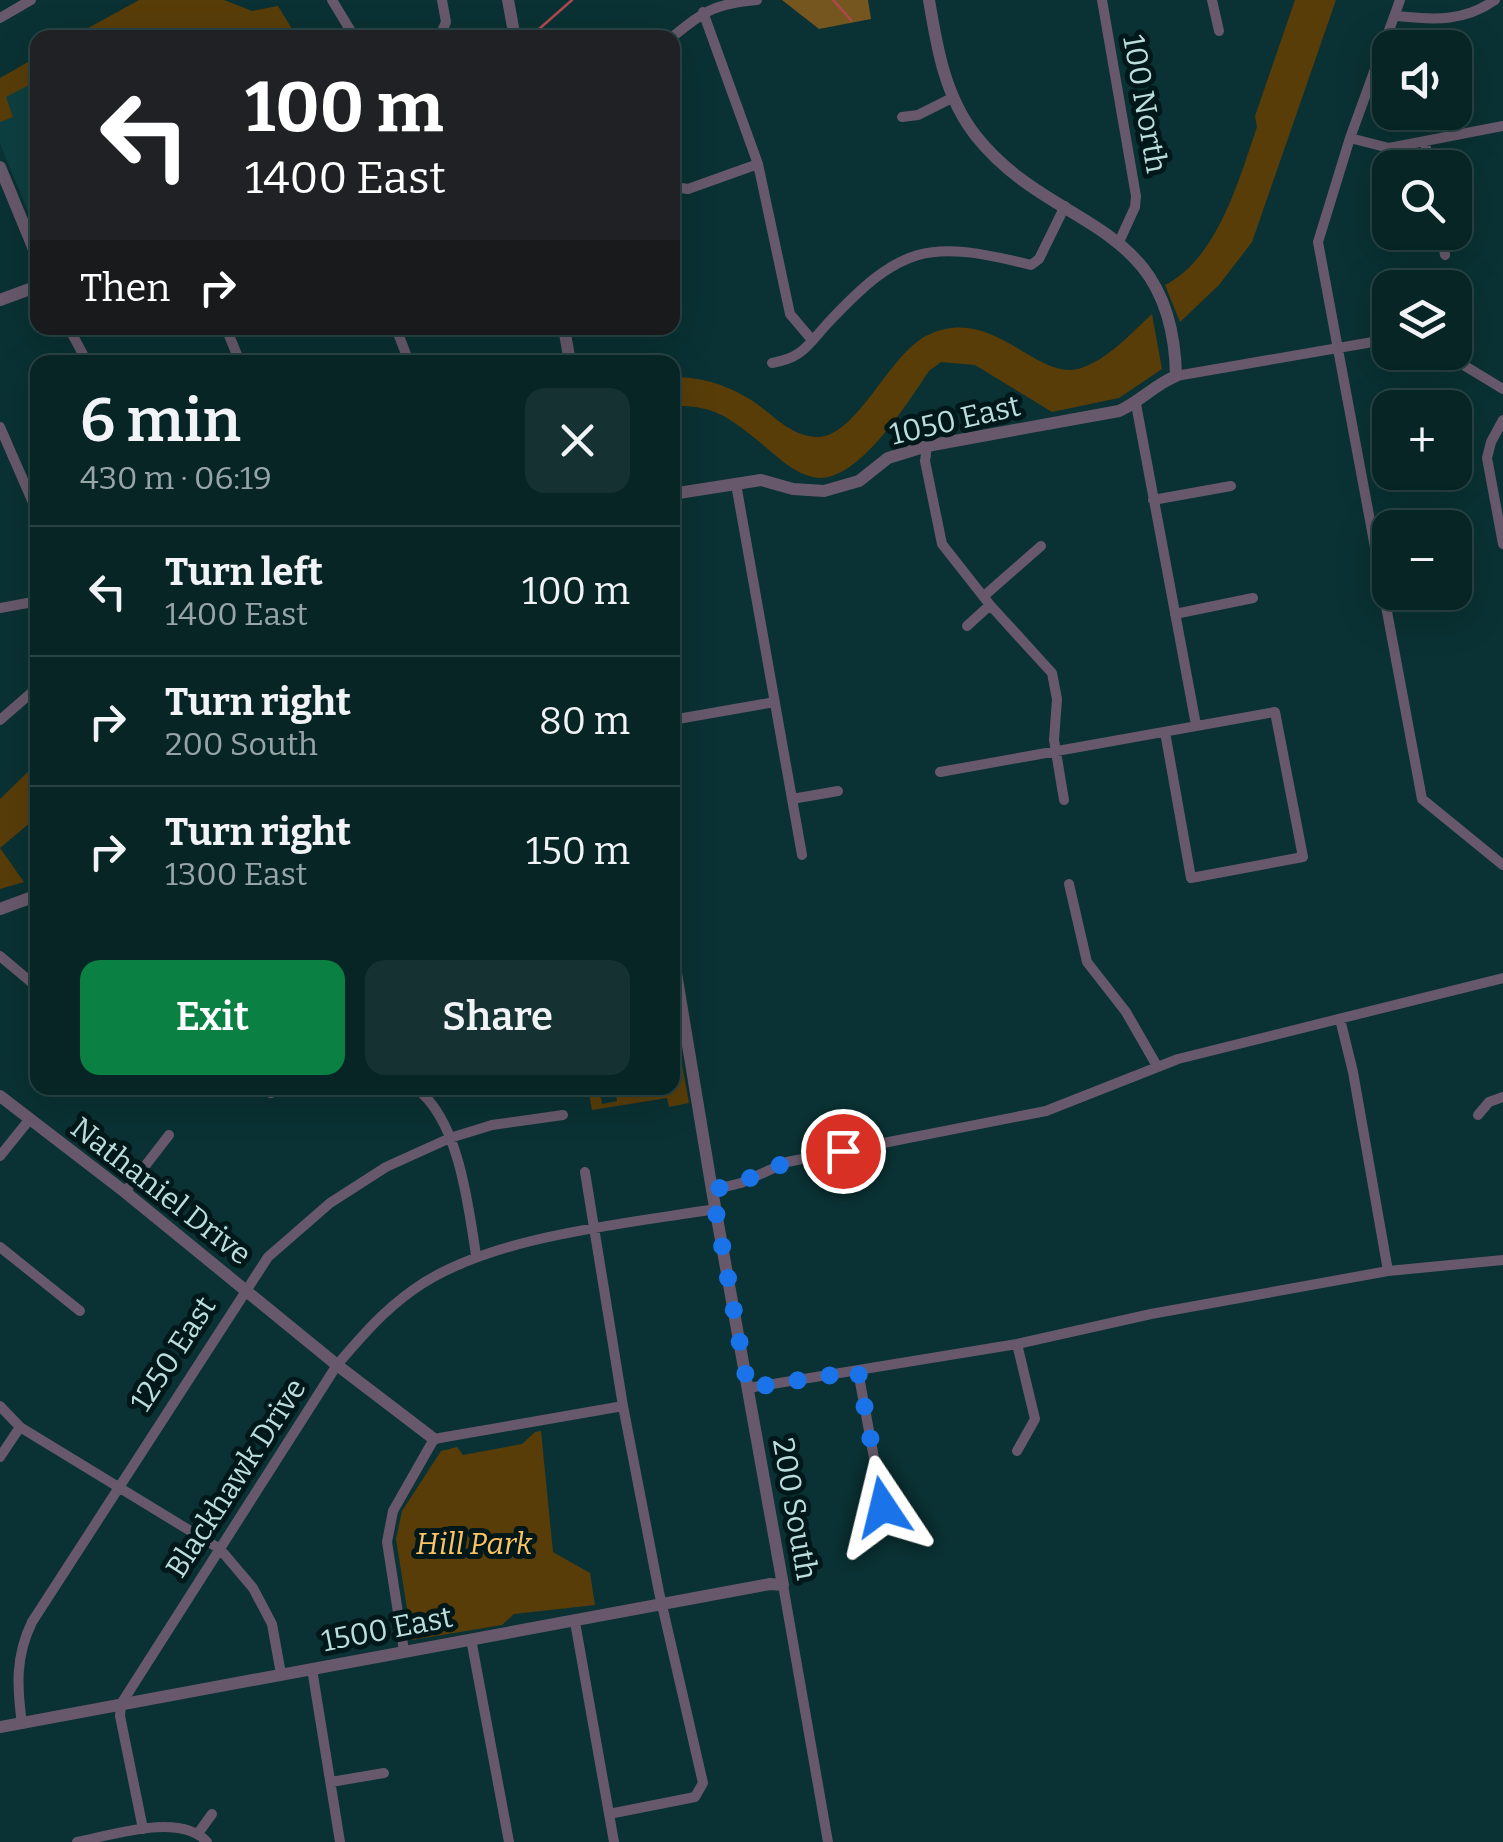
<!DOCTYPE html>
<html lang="en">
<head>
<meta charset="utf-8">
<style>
  :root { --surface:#082526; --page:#163132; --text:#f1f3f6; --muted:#98a5a7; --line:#294243; --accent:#0b8043 }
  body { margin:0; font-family:Bitter,serif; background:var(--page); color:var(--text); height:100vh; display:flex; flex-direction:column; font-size:38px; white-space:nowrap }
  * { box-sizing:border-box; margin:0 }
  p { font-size:32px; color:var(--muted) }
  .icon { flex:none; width:55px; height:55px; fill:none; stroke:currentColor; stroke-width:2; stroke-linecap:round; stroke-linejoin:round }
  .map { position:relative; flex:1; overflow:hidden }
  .panel { position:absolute; left:30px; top:355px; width:650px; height:740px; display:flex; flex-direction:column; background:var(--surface); border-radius:20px; box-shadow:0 10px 40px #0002,0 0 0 2px var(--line) }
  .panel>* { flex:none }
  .guide { position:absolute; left:30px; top:30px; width:650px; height:305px; border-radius:20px; box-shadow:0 10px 40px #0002,0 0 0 2px var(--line); background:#202124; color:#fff; overflow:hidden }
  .fabs { position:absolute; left:1372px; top:30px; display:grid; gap:20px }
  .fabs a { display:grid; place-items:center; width:100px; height:100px; border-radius:20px; background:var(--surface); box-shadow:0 10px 40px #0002,0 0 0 2px var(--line); font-size:50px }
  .pin { position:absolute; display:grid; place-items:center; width:85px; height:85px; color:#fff; margin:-42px; border:5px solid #fff; border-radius:50%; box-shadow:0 2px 10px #0007 }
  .me { position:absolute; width:110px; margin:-55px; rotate:350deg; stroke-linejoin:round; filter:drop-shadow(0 0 8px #0008) }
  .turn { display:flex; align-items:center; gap:35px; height:210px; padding:0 50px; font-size:45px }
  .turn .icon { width:130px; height:130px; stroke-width:2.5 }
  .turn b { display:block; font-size:70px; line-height:85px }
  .then { display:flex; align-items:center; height:95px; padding:0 50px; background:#0003; gap:20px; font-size:38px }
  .round { display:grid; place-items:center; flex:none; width:105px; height:105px; border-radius:20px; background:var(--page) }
  .summary { display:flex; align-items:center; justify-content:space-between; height:170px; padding:0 50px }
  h1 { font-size:60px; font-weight:600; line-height:75px }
  .action { display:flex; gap:20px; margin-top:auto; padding:20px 50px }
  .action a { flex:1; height:115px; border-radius:20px; background:var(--accent); color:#fff; font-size:40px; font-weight:600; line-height:115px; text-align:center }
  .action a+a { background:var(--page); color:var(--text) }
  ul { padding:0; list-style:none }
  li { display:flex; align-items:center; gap:30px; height:130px; padding:0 50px; border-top:2px solid var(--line) }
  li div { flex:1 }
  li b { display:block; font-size:38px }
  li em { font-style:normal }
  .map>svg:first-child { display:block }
  .built { fill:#0e3f40 }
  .green { fill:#583d09 }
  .forest { fill:#76561f }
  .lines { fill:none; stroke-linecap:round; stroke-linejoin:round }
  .stream { stroke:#b0474f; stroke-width:2.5 }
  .minor { stroke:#67596b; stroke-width:10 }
  .tertiary { stroke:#67596b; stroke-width:12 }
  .route { stroke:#1a73e8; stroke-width:18; stroke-dasharray:0 32.4 }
  .labels { text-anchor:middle; stroke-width:10; stroke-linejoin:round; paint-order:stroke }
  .street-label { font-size:30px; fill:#bbddde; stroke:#001819 }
  .park-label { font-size:30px; font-style:italic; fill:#fec360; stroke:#001819 }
</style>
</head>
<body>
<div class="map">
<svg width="1503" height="1842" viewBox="0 0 1503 1842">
  <rect width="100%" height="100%" fill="#0a3133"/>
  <path class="built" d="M37,57v176l-37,-89v-66z"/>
  <path class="green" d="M139,0h85l28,11 26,-5 19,31 -160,1 -4,-6 -11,5h-50z
    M1295,0h41l-84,242 -33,43 -39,37 -15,-37c53,-27 74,-106 92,-158l-2,-11z
    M37,57v24l-31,16 7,20 -13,5v-44z
    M1152,314l10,55 -43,29 -67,14 -77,-47 -34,-3 -12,9c-21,31 -66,104 -107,107 -24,1 -49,-25 -66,-39 -30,-24 -45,-34 -83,-33v-29c26,0 49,6 73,20 24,13 42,40 72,40 40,-1 71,-84 110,-102 64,-31 108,45 150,34 29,-8 53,-36 74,-55z
    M37,763v54l-37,31 24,34 -24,7v-90z
    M673,1014l16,89 -20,4 -2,-9 -75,12 -4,-22h11l3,16 15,-3 -2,-13h18l2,6 15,-3v-3h22z
    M541,1431l12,121 37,21 5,32 -81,9 -12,11 -90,15 -16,-101 6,-28 39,-60 16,-4 6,8 59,-11 13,-12z"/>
  <path class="forest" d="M782,0h86l3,19 -52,10z"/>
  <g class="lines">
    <path class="stream" d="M833,0l18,20
      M530,37l42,-37"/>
    <path class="minor" d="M332,0l23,38
      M1102,0l34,196 -1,11 -16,35
      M1212,0l7,31
      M1400,0l-50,138 -32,104 104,557 81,66
      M703,12l55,152 32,150 22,26
      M1397,16c37,4 67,6 98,-16
      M0,18l31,-18
      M439,38l7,-16 -4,-22
      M671,38c34,-27 42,-34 86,-38
      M902,117l16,-2 36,-18
      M1350,138l39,10 114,-22
      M1425,141l4,27
      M675,187l13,2 70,-25
      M1441,232l4,23
      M69,328l18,34
      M226,328l14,34
      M396,328l13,34
      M1442,352l61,37
      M772,363c30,-5 35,-17 55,-39 74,-79 100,-85 204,-59l8,-6 26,-53
      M1176,376l214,-37
      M1136,404l60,321
      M1503,420l-12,22 -4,16 16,86
      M0,427l38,87
      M927,446l-2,15 17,83 48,61 62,68 5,26 -3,41 10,60
      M736,484l66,371
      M1153,500l78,-14
      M984,596l57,-50
      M0,608l38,-7
      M1175,614l78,-16
      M967,626l23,-21
      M0,720l38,-33
      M672,720l103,-18
      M940,772l335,-60 28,145 -112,21 -26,-146
      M792,799l46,-8
      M1069,884l18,78 39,50 31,54
      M0,956l38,32
      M1340,1019l13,53 35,199
      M270,1088l1,5
      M416,1088c43,33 52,116 60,167
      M1478,1115l11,-13 14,-5
      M0,1156l29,-36
      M585,1172l38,234 36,186 44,191 -8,14 -86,17
      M712,1190l29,-7 46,-21 259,-51 132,-52 325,-81
      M125,1192l44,-57
      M0,1247l80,64
      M858,1371l25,136
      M748,1388l269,-44 134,-30 237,-43 115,-11
      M0,1406l20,21 200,122 33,39 19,36 9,50
      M1017,1451l18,-32 -18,-75
      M0,1457l20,-30
      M783,1585l45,257
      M575,1622l39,220
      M471,1639l38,203
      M404,1651l-17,-109 6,-31 41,-72 189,-33
      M312,1669l28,173
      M22,1724c-5,-37 -7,-67 10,-102l236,-365 62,-54 56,-36 64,-29 42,-13 71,-10
      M331,1782l53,-9
      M143,1829l-23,-113 1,-12 216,-339c24,-28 46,-54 76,-75 74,-54 212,-66 302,-81
      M199,1832l13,-18
      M77,1842c35,-7 104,-30 130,0"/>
    <path class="tertiary" d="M508,0l7,38
      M0,167l38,92
      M0,300l38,-14
      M564,328l6,34
      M672,494l89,-14 32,9 31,2 35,-10 29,-23 39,-12 192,-35c22,-10 35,-26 57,-35 -3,-160 -123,-143 -200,-240 -31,-39 -39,-88 -47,-136
      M0,909l38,-14
      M0,1096l125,96 212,173 97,74
      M0,1727l770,-143 13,1 -71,-395 -40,-241"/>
  </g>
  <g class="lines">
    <path class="route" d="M843,1151l-56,11 -46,20 -29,8 36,198 110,-17 25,136"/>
  </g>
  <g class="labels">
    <g class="street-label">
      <text transform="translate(1145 104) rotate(80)" y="10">100 North</text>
      <text transform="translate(955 420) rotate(-13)" y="10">1050 East</text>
      <text transform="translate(161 1191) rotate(38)" y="10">Nathaniel Drive</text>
      <text transform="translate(173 1354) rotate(-57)" y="10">1250 East</text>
      <text transform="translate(236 1478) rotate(-57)" y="10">Blackhawk Drive</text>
      <text transform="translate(795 1509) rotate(80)" y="10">200 South</text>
      <text transform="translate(387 1629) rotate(-11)" y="10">1500 East</text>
    </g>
    <g class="park-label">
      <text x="474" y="1554">Hill Park</text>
    </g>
  </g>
</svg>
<div class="fabs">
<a><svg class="icon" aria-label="sound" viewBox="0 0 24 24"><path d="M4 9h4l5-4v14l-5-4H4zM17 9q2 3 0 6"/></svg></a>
<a><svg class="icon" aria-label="search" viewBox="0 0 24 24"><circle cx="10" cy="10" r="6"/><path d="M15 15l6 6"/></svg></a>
<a><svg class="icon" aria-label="layers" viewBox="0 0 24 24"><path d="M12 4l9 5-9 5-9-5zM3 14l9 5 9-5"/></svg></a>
<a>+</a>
<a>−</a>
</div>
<div class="pin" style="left:843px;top:1151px;background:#d93025"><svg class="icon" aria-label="arrive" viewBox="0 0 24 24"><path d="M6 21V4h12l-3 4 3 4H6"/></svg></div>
<svg class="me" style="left:883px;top:1507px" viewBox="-20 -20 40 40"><path d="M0-17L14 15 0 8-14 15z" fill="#1a73e8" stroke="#fff" stroke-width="4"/></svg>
<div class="guide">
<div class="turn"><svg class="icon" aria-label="left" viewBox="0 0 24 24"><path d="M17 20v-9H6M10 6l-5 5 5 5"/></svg><div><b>100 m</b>1400 East</div></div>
<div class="then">Then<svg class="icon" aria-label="right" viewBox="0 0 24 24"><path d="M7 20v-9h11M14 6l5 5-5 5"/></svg></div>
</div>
<section class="panel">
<div class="summary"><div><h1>6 min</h1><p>430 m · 06:19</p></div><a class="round"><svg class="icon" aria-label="close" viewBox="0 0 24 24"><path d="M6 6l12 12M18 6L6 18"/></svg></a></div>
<ul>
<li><svg class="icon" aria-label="left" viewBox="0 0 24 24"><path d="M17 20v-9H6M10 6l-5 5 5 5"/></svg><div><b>Turn left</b><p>1400 East</p></div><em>100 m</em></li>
<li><svg class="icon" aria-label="right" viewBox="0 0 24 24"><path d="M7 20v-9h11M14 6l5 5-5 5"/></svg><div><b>Turn right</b><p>200 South</p></div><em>80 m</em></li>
<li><svg class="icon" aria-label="right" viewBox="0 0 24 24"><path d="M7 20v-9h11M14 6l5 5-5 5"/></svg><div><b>Turn right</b><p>1300 East</p></div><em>150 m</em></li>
</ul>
<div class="action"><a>Exit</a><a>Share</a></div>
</section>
</div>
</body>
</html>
